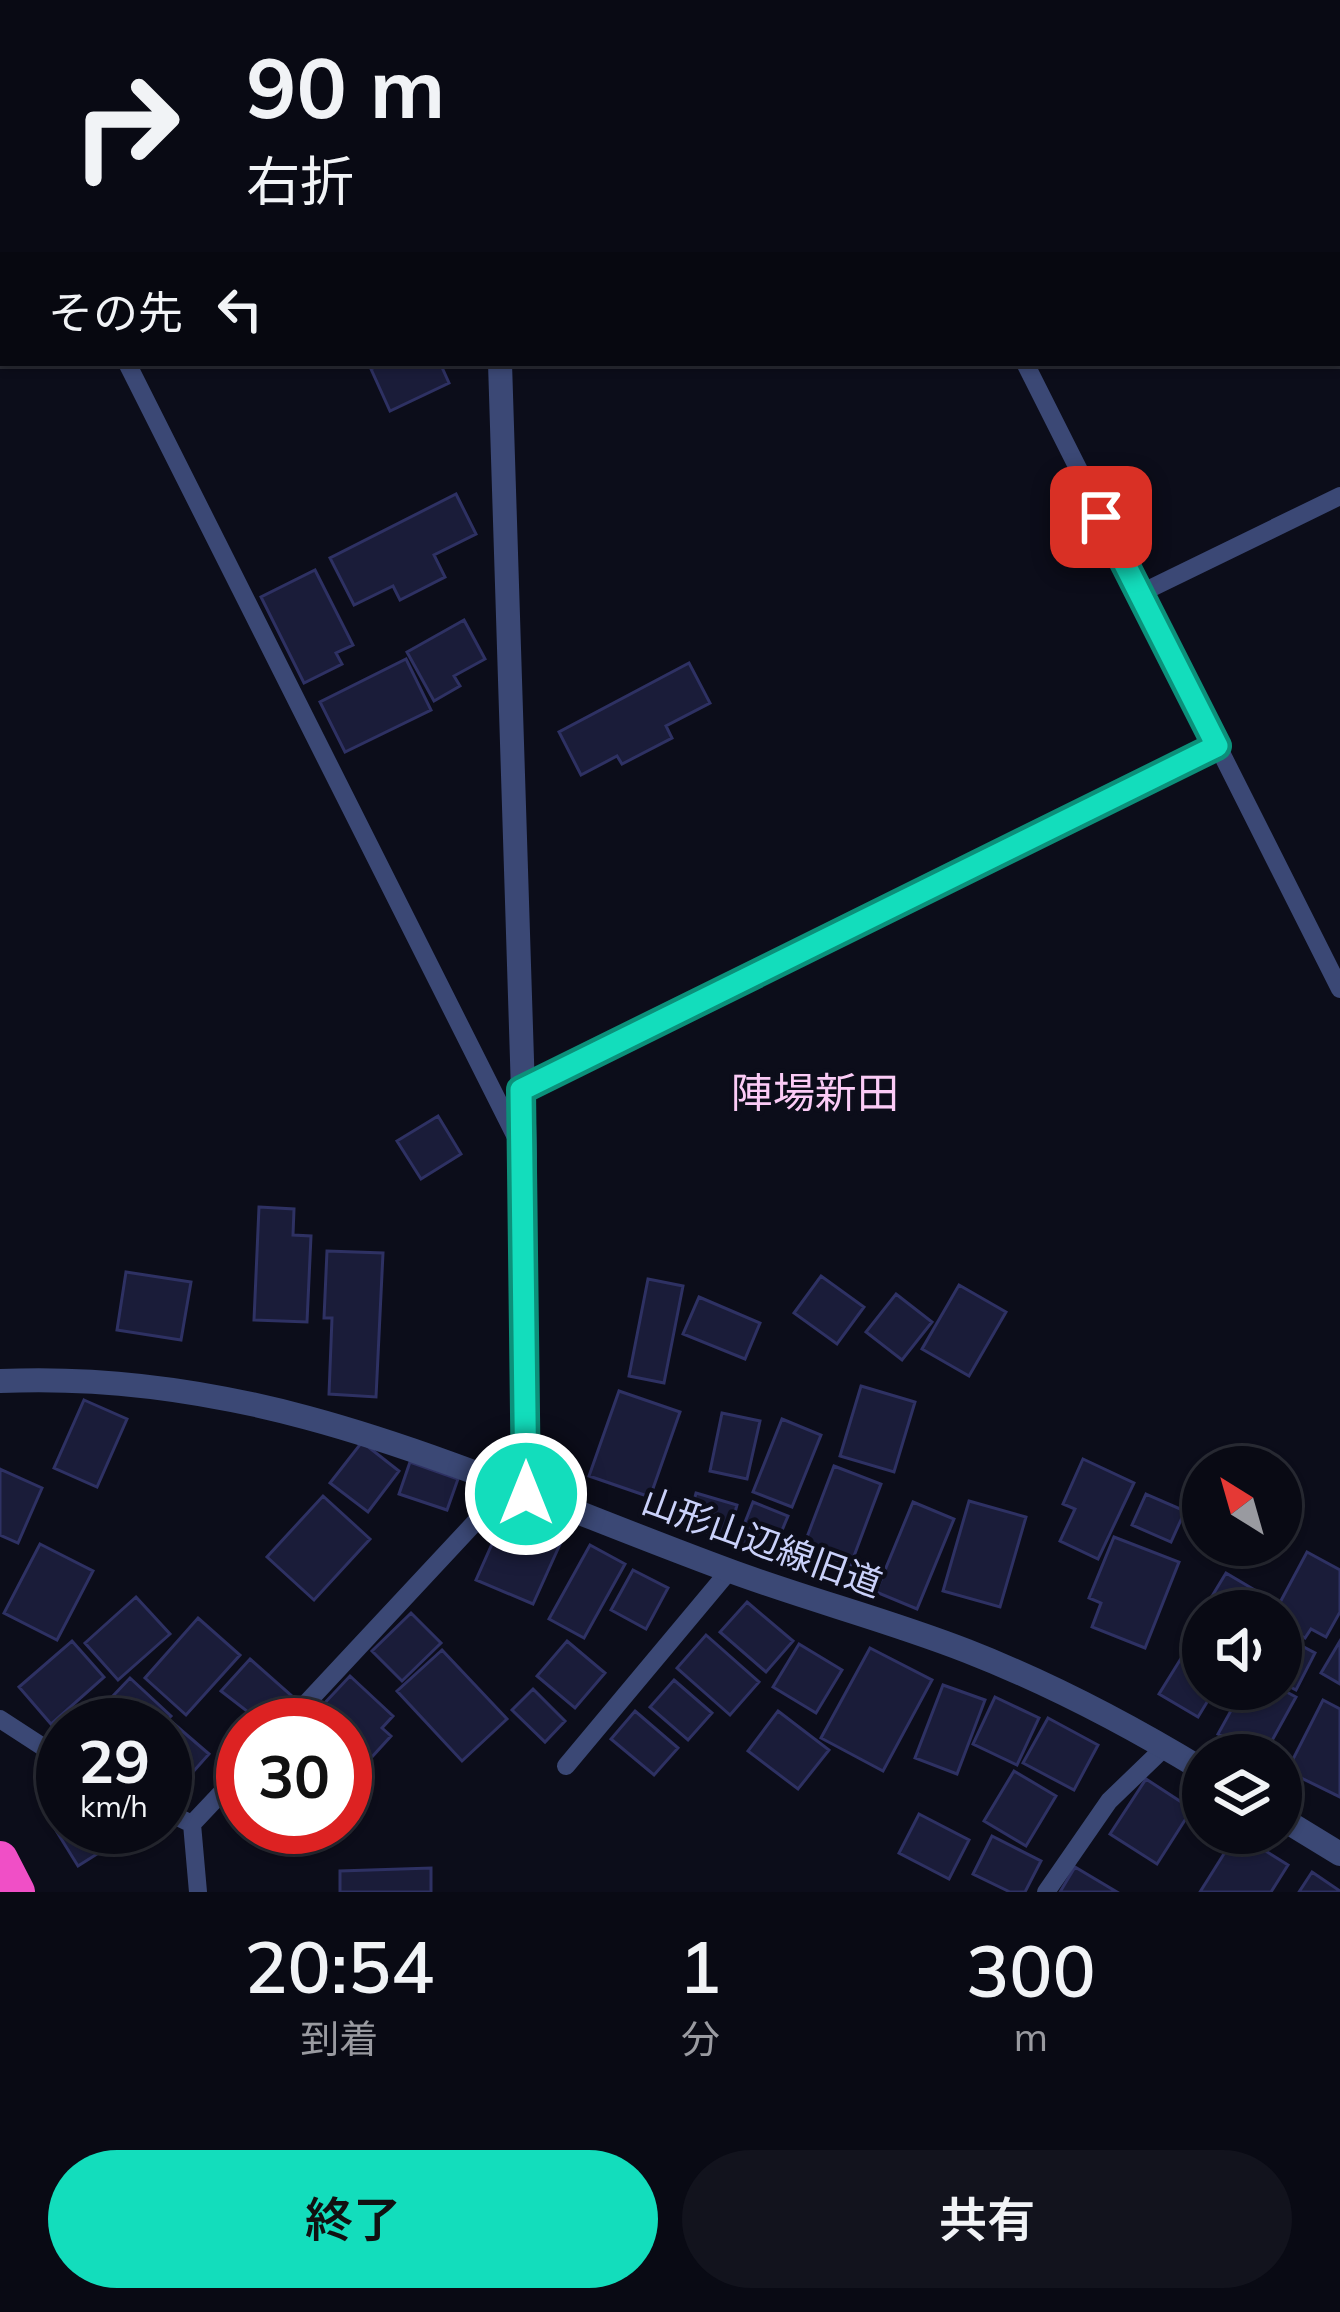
<!DOCTYPE html>
<html lang="ja">
<head>
<meta charset="utf-8">
<style>
  :root { --surface:#090a14; --page:#12131d; --text:#f1f3f6; --muted:#999aa0; --line:#292b34; --accent:#13ddbc }
  body { margin:0; font-family:Mulish,"Noto Sans JP",sans-serif; background:var(--page); color:var(--text); height:100vh; display:flex; flex-direction:column; font-size:45px; white-space:nowrap }
  * { box-sizing:border-box; margin:0 }
  p { font-size:39px; color:var(--muted) }
  .icon { flex:none; width:66px; height:66px; fill:none; stroke:currentColor; stroke-width:2; stroke-linecap:round; stroke-linejoin:round }
  .map { position:relative; height:1892px; overflow:hidden }
  .side { display:flex; flex-direction:column; background:var(--surface); flex:1 }
  .side>* { flex:none }
  .hud { position:absolute; left:0px; top:0px; width:1341px; height:366px; box-shadow:0 3px 9px #0004,0 0 0 3px var(--line); background:#090a14; color:var(--text); overflow:hidden }
  .needle { width:78px; rotate:323deg }
  .buttons { position:absolute; left:1182px; top:1446px; display:grid; gap:24px }
  .buttons a { display:grid; place-items:center; width:120px; height:120px; border-radius:50%; background:var(--surface); box-shadow:0 3px 9px #0004,0 0 0 3px var(--line); font-size:60px }
  .speed { position:absolute; left:36px; top:1698px; display:flex; gap:24px; font-size:60px; font-weight:700; text-align:center }
  .speed>* { display:grid; place-content:center; width:156px; height:156px; border-radius:50%; background:var(--surface); box-shadow:0 3px 9px #0004,0 0 0 3px var(--line); line-height:1 }
  .speed small { font-size:30px; font-weight:400 }
  .speed .limit { border:18px solid #d22; background:#fff; color:#111 }
  .pin { position:absolute; display:grid; place-items:center; width:102px; height:102px; color:#fff; margin:-51px; border-radius:24px; box-shadow:0 6px 18px #0006 }
  .me { position:absolute; width:132px; margin:-66px; rotate:0deg; stroke-linejoin:round; filter:drop-shadow(0 0 9px #0008) }
  .turn { display:flex; align-items:center; gap:42px; height:252px; padding:0 48px; font-size:54px }
  .turn .icon { width:156px; height:156px; stroke-width:2.5 }
  .turn b { display:block; font-size:84px; line-height:102px }
  .then { display:flex; align-items:center; height:114px; padding:0 48px; background:#0003; gap:24px; font-size:45px }
  .eta { display:flex; justify-content:space-evenly; align-items:center; height:204px; text-align:center }
  .eta b { font-size:72px; font-weight:600; line-height:84px }
  .cta { display:flex; gap:24px; margin-top:auto; padding:24px 48px }
  .cta a { flex:1; height:138px; border-radius:72px; background:var(--accent); color:#111; font-size:48px; font-weight:600; line-height:138px; text-align:center }
  .cta a+a { background:var(--page); color:var(--text) }
  .map>svg:first-child { display:block }
  .building { fill:#1a1c39; stroke:#2e3163; stroke-width:3 }
  .lines { fill:none; stroke-linecap:round; stroke-linejoin:round }
  .service { stroke:#3b4875; stroke-width:18 }
  .minor { stroke:#3b4875; stroke-width:24 }
  .tertiary { stroke:#3b4875; stroke-width:24 }
  .motorway { stroke:#f04fc6; stroke-width:36 }
  .route-casing { stroke:#0c907a; stroke-width:30 }
  .route { stroke:#13ddbc; stroke-width:21 }
  .labels { text-anchor:middle; stroke-width:9; stroke-linejoin:round; paint-order:stroke }
  .street-label { font-size:36px; fill:#cad1fa; stroke:#0c0d1a }
  .quarter-label { font-size:42px; fill:#fbcbf6; stroke:#0c0d1a }
</style>
</head>
<body>
<div class="map">
<svg width="1340" height="1892" viewBox="0 0 1340 1892">
  <rect width="100%" height="100%" fill="#0c0d1a"/>
  <path class="building" d="M384,363h56l9,20 -59,28 -19,-42z
    M456,494l20,40 -42,21 11,22 -45,23 -7,-14 -39,19 -24,-47z
    M315,570l38,75 -17,8 6,11 -38,19 -43,-86z
    M464,620l21,39 -31,17 6,10 -26,15 -27,-49z
    M406,659l25,51 -86,42 -25,-50z
    M689,663l21,40 -44,23 6,12 -50,26 -5,-8 -36,19 -22,-43z
    M438,1116l23,38 -40,25 -24,-38z
    M259,1207l35,2 -1,26 18,1 -4,86 -53,-2z
    M327,1251l56,2 -7,144 -47,-3 3,-76h-8z
    M126,1272l65,10 -10,58 -64,-10z
    M821,1276l43,31 -27,37 -43,-31z
    M648,1279l35,7 -19,97 -35,-7z
    M959,1285l47,27 -37,64 -47,-27z
    M896,1294l36,28 -30,38 -36,-28z
    M699,1297l61,26 -15,36 -62,-25z
    M861,1386l54,16 -21,70 -54,-16z
    M619,1391l61,21 -30,85 -61,-21z
    M84,1400l43,19 -30,68 -43,-19z
    M722,1413l38,8 -13,58 -37,-8z
    M782,1419l39,16 -29,72 -39,-15z
    M362,1442l37,29 -31,41 -38,-29z
    M1083,1459l51,24 -36,76 -38,-18 15,-32 -12,-5z
    M410,1462l48,17 -11,31 -48,-16z
    M834,1466l47,18 -33,88 -18,-7 -4,12 -30,-11z
    M0,1469l42,19 -24,55 -18,-8z
    M696,1493l41,12 -9,33 -41,-11z
    M1146,1494l39,17 -14,31 -39,-17z
    M323,1496l47,43 -56,61 -47,-43z
    M969,1501l57,16 -26,90 -57,-16z
    M753,1502l35,14 -18,43 -34,-14z
    M913,1502l41,17 -37,90 -41,-17z
    M504,1517l57,25 -28,62 -57,-24z
    M1114,1537l65,25 -34,86 -53,-21 9,-24 -12,-5z
    M40,1544l53,27 -36,69 -53,-27z
    M590,1545l35,19 -41,74 -35,-19z
    M1307,1552l33,18v42l-14,25 -15,-8 -6,9 -24,-13 3,-14 -7,-3z
    M633,1570l35,18 -22,41 -35,-19z
    M1226,1573l44,26 -8,12h-59v20l-9,-5z
    M136,1597l34,37 -52,46 -33,-37z
    M747,1602l46,39 -27,31 -46,-40z
    M411,1613l30,30 -39,38 -30,-30z
    M198,1618l42,37 -54,60 -41,-37z
    M706,1635l53,47 -29,33 -53,-47z
    M1281,1635l34,18 -19,37 -15,-8z
    M72,1641l32,36 -53,47 -32,-37z
    M567,1641l38,32 -30,35 -38,-32z
    M1340,1641v43l-19,-11z
    M799,1644l43,26 -26,43 -43,-26z
    M870,1648l62,32 -49,91 -62,-33z
    M442,1650l65,69 -45,42 -65,-70z
    M1185,1652l18,11v26h12l-17,28 -39,-23z
    M250,1659l42,37 -27,29 -44,-34z
    M350,1676l43,40 -11,12 9,8 -21,23 -6,-6 -16,17 -3,-45h-41z
    M130,1678l41,38 -9,9h-62l-8,-7z
    M674,1680l38,33 -24,27 -38,-33z
    M943,1685l42,15 -28,74 -42,-16z
    M533,1689l32,32 -20,21 -33,-32z
    M1243,1689h38l15,8 -32,58 -46,-21z
    M995,1697l44,21 -22,47 -44,-21z
    M1323,1700l17,9v88l-53,-26z
    M635,1711l43,37 -24,27 -43,-36z
    M778,1711l51,39 -31,39 -50,-38z
    M1048,1718l50,27 -24,45 -51,-27z
    M173,1723l36,31 -25,28 -19,-16v-33z
    M1014,1771l42,25 -30,50 -42,-25z
    M1146,1779l46,30 -35,55 -47,-30z
    M242,1789l1,1v37l-19,-20z
    M63,1799v28h44l9,15 -38,24 -34,-55z
    M919,1814l50,26 -20,39 -50,-26z
    M1237,1833l51,32 -17,27h-71z
    M992,1836l49,25 -16,31h-15l-37,-18z
    M1075,1867l42,25h-57z
    M431,1868v24h-91v-21z
    M1312,1872l28,19v1h-41z"/>
  <g class="lines">
    <path class="service" d="M846,0l1,3
      M587,3l6,-3
      M0,106l3,6
      M127,363l396,788
      M1025,363l315,626
      M1139,594l201,-98
      M521,1091l696,-346
      M0,1719l63,41
      M286,1725l222,-238
      M566,1766l163,-195
      M165,1811l27,13 6,68
      M192,1824l51,-54
      M1046,1892l63,-91 56,-54"/>
    <path class="minor" d="M490,0v3
      M500,363l25,792 1,339"/>
    <path class="tertiary" d="M0,1381c269,-12 481,98 725,188 80,30 163,51 242,82 82,32 162,74 236,119
      M1281,1818l59,36"/>
    <path class="motorway" d="M0,1859l17,33"/>
  </g>
  <g class="lines">
    <g class="route-casing">
      <path id="route" d="M526,1494l-5,-404 696,-344 -116,-229"/>
    </g>
    <use href="#route" class="route"/>
  </g>
  <g class="labels">
    <g class="street-label">
      <text transform="translate(762 1542) rotate(20)" y="13">山形山辺線旧道</text>
    </g>
    <g class="quarter-label">
      <text x="815" y="1108">陣場新田</text>
    </g>
  </g>
</svg>
<div class="buttons">
<a><svg class="needle" viewBox="-14 -14 28 28"><path d="M0-13l5 13h-10z" fill="#e53935"/><path d="M0 13l5-13h-10z" fill="#999aa0"/></svg></a>
<a><svg class="icon" aria-label="sound" viewBox="0 0 24 24"><path d="M4 9h4l5-4v14l-5-4H4zM17 9q2 3 0 6"/></svg></a>
<a><svg class="icon" aria-label="layers" viewBox="0 0 24 24"><path d="M12 4l9 5-9 5-9-5zM3 14l9 5 9-5"/></svg></a>
</div>
<div class="speed"><div>29<small>km/h</small></div><div class="limit">30</div></div>
<div class="pin" style="left:1101px;top:517px;background:#d93025"><svg class="icon" aria-label="arrive" viewBox="0 0 24 24"><path d="M6 21V4h12l-3 4 3 4H6"/></svg></div>
<svg class="me" style="left:526px;top:1494px" viewBox="-20 -20 40 40"><circle r="17" fill="#13ddbc" stroke="#fff" stroke-width="3"/><path d="M0-11L8 9 0 5-8 9z" fill="#fff"/></svg>
<div class="hud">
<div class="turn"><svg class="icon" aria-label="right" viewBox="0 0 24 24"><path d="M7 20v-9h11M14 6l5 5-5 5"/></svg><div><b>90 m</b>右折</div></div>
<div class="then">その先<svg class="icon" aria-label="left" viewBox="0 0 24 24"><path d="M17 20v-9H6M10 6l-5 5 5 5"/></svg></div>
</div>
</div>
<section class="side">
<div class="eta">
<div><b>20:54</b><p>到着</p></div>
<div><b>1</b><p>分</p></div>
<div><b>300</b><p>m</p></div>
</div>
<div class="cta"><a>終了</a><a>共有</a></div>
</section>
</body>
</html>
